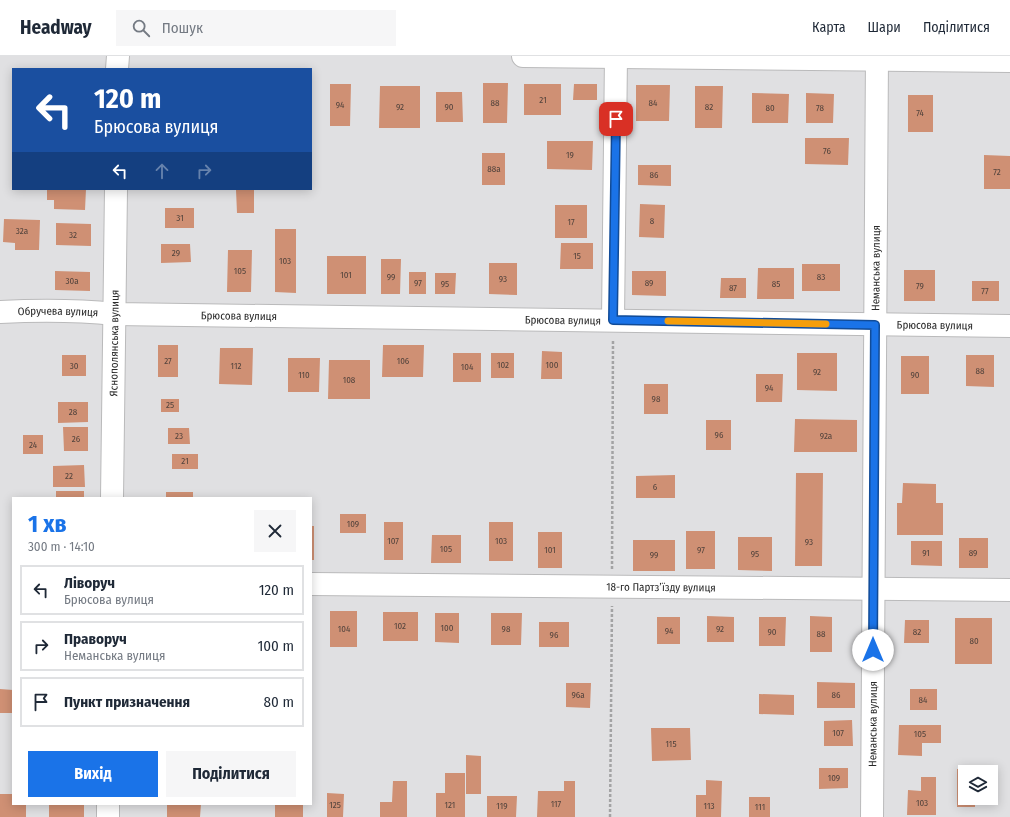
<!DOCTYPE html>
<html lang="uk">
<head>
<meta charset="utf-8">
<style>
  :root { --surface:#fff; --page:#f6f6f7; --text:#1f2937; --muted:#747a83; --line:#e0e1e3; --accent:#1a73e8 }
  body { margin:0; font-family:"Fira Sans Condensed",sans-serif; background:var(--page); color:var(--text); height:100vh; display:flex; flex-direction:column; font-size:15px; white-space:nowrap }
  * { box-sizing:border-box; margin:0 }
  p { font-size:13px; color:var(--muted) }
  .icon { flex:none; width:22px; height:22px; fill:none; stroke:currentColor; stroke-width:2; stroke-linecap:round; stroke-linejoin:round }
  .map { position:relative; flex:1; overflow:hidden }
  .details { position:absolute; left:12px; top:441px; width:300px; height:308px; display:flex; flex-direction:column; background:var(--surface); border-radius:0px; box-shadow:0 2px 10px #0003 }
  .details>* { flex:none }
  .top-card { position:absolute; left:12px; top:12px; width:300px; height:122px; border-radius:0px; box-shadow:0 2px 10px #0003; background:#1a4fa0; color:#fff; overflow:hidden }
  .controls { position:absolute; left:958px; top:709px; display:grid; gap:8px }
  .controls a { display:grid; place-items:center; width:40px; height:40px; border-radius:0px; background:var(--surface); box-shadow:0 2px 10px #0003; font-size:20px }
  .pin { position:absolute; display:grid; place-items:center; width:34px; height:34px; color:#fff; margin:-17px; border-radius:8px; box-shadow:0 2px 6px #0006 }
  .me { position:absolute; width:44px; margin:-22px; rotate:0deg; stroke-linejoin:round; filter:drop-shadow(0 0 3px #0008) }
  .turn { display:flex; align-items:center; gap:14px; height:84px; padding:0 16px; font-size:18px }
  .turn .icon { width:52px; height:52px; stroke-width:2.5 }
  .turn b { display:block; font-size:28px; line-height:34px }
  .lanes { display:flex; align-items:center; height:38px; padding:0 16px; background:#0003; justify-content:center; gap:20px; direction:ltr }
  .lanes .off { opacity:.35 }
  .round { display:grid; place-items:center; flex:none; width:42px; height:42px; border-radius:0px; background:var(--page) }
  .head { display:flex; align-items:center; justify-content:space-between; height:68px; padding:0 16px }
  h1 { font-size:24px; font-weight:700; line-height:30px; color:var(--accent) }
  .action { display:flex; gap:8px; margin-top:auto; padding:8px 16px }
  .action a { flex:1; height:46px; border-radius:0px; background:var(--accent); color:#fff; font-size:16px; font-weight:700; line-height:46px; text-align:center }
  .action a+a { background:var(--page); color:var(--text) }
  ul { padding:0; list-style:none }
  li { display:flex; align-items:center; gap:12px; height:50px; margin:0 8px 6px; padding:0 8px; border:2px solid var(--line); border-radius:0px }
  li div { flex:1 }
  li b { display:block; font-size:15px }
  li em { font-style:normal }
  header { display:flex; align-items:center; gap:24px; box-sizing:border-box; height:56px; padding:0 20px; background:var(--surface); border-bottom:1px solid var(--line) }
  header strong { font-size:19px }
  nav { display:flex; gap:22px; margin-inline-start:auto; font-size:14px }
  .search { width:280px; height:36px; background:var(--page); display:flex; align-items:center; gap:10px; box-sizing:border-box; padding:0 14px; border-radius:0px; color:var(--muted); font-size:15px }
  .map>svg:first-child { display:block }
  .building { fill:#cf9074 }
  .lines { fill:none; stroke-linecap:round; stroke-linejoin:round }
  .minor-casing { stroke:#bababb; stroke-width:24 }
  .path { stroke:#a3a3a4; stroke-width:2.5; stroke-dasharray:3 2; stroke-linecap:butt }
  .minor { stroke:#fff; stroke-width:22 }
  .route-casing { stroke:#114b97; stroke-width:10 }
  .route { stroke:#1a73e8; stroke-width:7 }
  .slow { stroke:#f59e0b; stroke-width:7 }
  .labels { text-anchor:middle; stroke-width:4; stroke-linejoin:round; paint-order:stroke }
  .number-label { font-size:9px; fill:#52433c }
  .street-label { font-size:11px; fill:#292929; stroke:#e0e0e2 }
</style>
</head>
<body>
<header>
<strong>Headway</strong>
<div class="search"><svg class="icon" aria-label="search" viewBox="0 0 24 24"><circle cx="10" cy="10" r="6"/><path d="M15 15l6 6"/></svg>Пошук</div>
<nav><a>Карта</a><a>Шари</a><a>Поділитися</a></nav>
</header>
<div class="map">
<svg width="1010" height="761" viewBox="0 0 1010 761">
  <rect width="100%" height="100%" fill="#e0e0e2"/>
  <path class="building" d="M483,27h25l-1,40h-24z
    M330,28h21l-1,42h-20z
    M524,28h37v31h-37z
    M574,28h23v16h-24z
    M636,29h34l-1,36h-33z
    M380,30h40v42h-41z
    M695,30h28l-1,42h-27z
    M436,36h26l1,30h-27z
    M752,37l37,1 -1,29h-36z
    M806,37l28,1 -1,29h-27z
    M908,39h25v37h-25z
    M805,82h44l-1,27 -43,-1z
    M547,85h46l-1,29 -45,-1z
    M482,97h23v32h-23z
    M984,99l26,1v33h-26z
    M638,109h33v21l-33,-1z
    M47,133h39l-1,21 -31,-1v-9h-7z
    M236,134h18v23h-17z
    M640,148l25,1 -1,33 -25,-1z
    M555,149h32v33h-32z
    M165,152h29v20h-29z
    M4,163l36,1 -1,30h-24v-7l-12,-1z
    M56,167l35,1v22l-35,-1z
    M275,173h21v64l-21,-1z
    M561,187h32v26h-33z
    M161,188h29l1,18 -30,1z
    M228,194h24l-1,42h-24z
    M327,200h39v38h-39z
    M381,203h20l-1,35h-19z
    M489,207h28v32l-28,-1z
    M802,208h38v27h-38z
    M758,212h36v31h-37z
    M904,214h31v31h-31z
    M55,215l35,1v19l-35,-1z
    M632,215h34v25l-34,-1z
    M409,216h17v22h-17z
    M435,217h21l-1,21h-20z
    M721,222h25v20h-26z
    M972,225h27v20h-27z
    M158,289h20v32h-20z
    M383,289h41l-1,32h-41z
    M220,292h33l-1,37 -33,-1z
    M542,295l20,1v27h-21z
    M453,297h28v29h-28z
    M491,297h23v25h-23z
    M797,297h40v38l-40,-1z
    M62,299h24v21h-24z
    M966,299h28v32l-28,-1z
    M901,300h28v38h-28z
    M288,302h32l-1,34h-31z
    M329,304h41v39h-42z
    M756,318h27l-1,28h-26z
    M644,328h24v30h-24z
    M161,343h18v13h-18z
    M58,346h30v20l-30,1z
    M795,363l62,1v32h-63z
    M706,364h25v30h-25z
    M63,371h25v24h-24z
    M168,372h21l1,16h-22z
    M23,379h20v19h-20z
    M172,398h26v15h-26z
    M84,409l1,22h-32v-21z
    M796,417h27l-1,93h-27z
    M675,419v23h-39v-22z
    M903,427l33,1v19h7v32h-46v-32h5z
    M56,435h28v7h-28z
    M166,436h27v6h-27z
    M340,458h26v19h-26z
    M384,466h19v38h-19z
    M489,466h24v39h-24z
    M311,470h3v34h-3z
    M686,475h29v38h-29z
    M538,476h24v36h-24z
    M432,479h29v28h-30z
    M738,481h34v34l-34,-1z
    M959,482h29v30h-29z
    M633,484h42v31h-42z
    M911,485h31v25l-31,-1z
    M330,555h27v36h-27z
    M383,556h35v29h-35z
    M435,557h24v30l-24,-1z
    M491,557h31l-1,32h-30z
    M707,560l27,1v25h-27z
    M810,560l22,1v35h-22z
    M657,561h23v27h-23z
    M759,561h27l-1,29h-26z
    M955,562h37v46h-37z
    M905,564h24v23h-25z
    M539,566h30v25h-30z
    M817,626l38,1v25h-38z
    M566,627h25l-1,25 -24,-1z
    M0,633l13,1v23h-13z
    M910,633h27v21h-27z
    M759,638l35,1v20l-35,-1z
    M852,664l1,26h-29v-25z
    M899,669h42v18h-19v13l-24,-1z
    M651,672h39l1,32 -39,1z
    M466,699l15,1v38h-15z
    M819,712h29v20l-29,1z
    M957,713h30v3h-22v26h10v9h-18z
    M445,717h20v44h-29v-24h9z
    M921,721h15v38h-29l1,-25 13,1z
    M706,724l16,1 -1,36h-25v-22h10z
    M393,725h14v36h-27v-15h12z
    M564,725h11v36h-38l1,-26h26z
    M327,737l17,1 -1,23h-16z
    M0,738h13v10h13v13h-26z
    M487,740h30l-1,21h-29z
    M749,741h21v20h-21z
    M49,748h35v13h-35z
    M167,748h34l-1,13h-33z
    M275,748h28v13h-28z"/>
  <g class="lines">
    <g class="minor-casing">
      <g id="minor">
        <path d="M523,0l487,5"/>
        <path d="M117,13l1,-13"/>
        <path id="s1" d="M0,256c39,-2 76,-2 115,2l895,12"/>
        <path d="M613,264l3,-264"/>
        <path id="s2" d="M112,442l4,-309"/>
        <path id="s3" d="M311,528l699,6"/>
        <path d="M108,761v-13"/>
        <path id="s4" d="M872,761l5,-761"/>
      </g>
    </g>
    <path class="path" d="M612,513l1,-229
      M610,761l2,-211"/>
    <use href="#minor" class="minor"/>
  </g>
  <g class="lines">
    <g class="route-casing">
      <path id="route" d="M616,63l-3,201 262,5 -2,325"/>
    </g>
    <use href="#route" class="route"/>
    <path class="slow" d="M668,265l158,3"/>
  </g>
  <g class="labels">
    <g class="number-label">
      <text x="543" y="47">21</text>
      <text x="495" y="50">88</text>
      <text x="653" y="50">84</text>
      <text x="340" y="52">94</text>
      <text x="400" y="54">92</text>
      <text x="449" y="54">90</text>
      <text x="709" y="54">82</text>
      <text x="770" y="55">80</text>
      <text x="820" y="55">78</text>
      <text x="920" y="60">74</text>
      <text x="827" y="98">76</text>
      <text x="570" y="102">19</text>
      <text x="494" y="116">88а</text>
      <text x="997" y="119">72</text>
      <text x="654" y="122">86</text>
      <text x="180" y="165">31</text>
      <text x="652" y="168">8</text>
      <text x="571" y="169">17</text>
      <text x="22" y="178">32а</text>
      <text x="73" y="182">32</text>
      <text x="176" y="200">29</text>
      <text x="577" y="203">15</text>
      <text x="285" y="208">103</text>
      <text x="240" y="218">105</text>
      <text x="346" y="222">101</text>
      <text x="391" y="224">99</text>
      <text x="821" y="224">83</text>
      <text x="503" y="226">93</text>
      <text x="72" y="228">30а</text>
      <text x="418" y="230">97</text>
      <text x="649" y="230">89</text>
      <text x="445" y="231">95</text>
      <text x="776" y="231">85</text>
      <text x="920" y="233">79</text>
      <text x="733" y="235">87</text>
      <text x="985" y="238">77</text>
      <text x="168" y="308">27</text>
      <text x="403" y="308">106</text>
      <text x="503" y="312">102</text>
      <text x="552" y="312">100</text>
      <text x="74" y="313">30</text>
      <text x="236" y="313">112</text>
      <text x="467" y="314">104</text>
      <text x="980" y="318">88</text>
      <text x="817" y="319">92</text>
      <text x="304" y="322">110</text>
      <text x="915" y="322">90</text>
      <text x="349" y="327">108</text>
      <text x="769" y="335">94</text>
      <text x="656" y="346">98</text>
      <text x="170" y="352">25</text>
      <text x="73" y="359">28</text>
      <text x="719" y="382">96</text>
      <text x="179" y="383">23</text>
      <text x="826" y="383">92а</text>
      <text x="76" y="386">26</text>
      <text x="33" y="392">24</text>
      <text x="185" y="408">21</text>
      <text x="69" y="423">22</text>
      <text x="655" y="434">6</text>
      <text x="353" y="471">109</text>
      <text x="393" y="488">107</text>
      <text x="501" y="488">103</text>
      <text x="809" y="489">93</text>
      <text x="446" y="496">105</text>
      <text x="550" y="497">101</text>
      <text x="701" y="497">97</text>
      <text x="926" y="500">91</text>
      <text x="973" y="500">89</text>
      <text x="755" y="501">95</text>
      <text x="654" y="502">99</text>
      <text x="400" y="573">102</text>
      <text x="447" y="575">100</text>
      <text x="344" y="576">104</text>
      <text x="506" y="576">98</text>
      <text x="720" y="576">92</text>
      <text x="669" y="578">94</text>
      <text x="772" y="579">90</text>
      <text x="917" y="579">82</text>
      <text x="821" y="581">88</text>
      <text x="554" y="582">96</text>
      <text x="974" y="588">80</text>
      <text x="578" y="642">96а</text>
      <text x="836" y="642">86</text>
      <text x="923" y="647">84</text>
      <text x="838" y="680">107</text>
      <text x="920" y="681">105</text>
      <text x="671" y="691">115</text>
      <text x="834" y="725">109</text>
      <text x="922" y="750">103</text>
      <text x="556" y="751">117</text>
      <text x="335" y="752">125</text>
      <text x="450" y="752">121</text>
      <text x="502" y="753">119</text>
      <text x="709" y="753">113</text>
      <text x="760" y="754">111</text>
    </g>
    <g class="street-label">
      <text dy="4" stroke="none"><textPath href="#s4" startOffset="549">Неманська вулиця</textPath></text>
      <text dy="4" stroke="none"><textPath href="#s1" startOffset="58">Обручева вулиця</textPath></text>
      <text dy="4" stroke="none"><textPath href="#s1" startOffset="239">Брюсова вулиця</textPath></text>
      <text dy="4" stroke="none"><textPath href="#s1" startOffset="563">Брюсова вулиця</textPath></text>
      <text dy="4" stroke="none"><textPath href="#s1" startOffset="935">Брюсова вулиця</textPath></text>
      <text dy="4" stroke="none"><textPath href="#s2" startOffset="155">Яснополянська вулиця</textPath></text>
      <text dy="4" stroke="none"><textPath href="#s3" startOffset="350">18-го Партз’їзду вулиця</textPath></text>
      <text dy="4" stroke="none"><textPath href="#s4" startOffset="93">Неманська вулиця</textPath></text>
    </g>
  </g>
</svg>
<div class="controls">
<a><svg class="icon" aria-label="layers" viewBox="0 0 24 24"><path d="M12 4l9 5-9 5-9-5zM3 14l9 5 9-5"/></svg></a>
</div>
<div class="pin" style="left:616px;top:63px;background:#d93025"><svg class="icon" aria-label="arrive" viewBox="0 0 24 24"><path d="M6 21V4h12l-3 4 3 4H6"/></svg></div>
<svg class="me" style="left:873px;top:594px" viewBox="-20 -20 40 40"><circle r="19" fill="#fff"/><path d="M0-13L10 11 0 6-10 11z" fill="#1a73e8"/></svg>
<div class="top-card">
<div class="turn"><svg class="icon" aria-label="left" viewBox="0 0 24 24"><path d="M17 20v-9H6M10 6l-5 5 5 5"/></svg><div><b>120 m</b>Брюсова вулиця</div></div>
<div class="lanes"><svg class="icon" aria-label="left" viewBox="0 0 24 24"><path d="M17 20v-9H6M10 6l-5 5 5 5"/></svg><svg class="icon off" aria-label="ahead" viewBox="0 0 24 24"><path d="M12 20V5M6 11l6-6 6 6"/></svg><svg class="icon off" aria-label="right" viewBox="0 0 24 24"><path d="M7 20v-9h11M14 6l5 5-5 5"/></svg></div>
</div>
<section class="details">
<div class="head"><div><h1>1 хв</h1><p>300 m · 14:10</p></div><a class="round"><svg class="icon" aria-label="close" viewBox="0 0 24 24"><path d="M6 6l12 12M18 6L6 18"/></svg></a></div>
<ul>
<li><svg class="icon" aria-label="left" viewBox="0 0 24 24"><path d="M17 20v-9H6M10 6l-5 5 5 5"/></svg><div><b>Ліворуч</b><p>Брюсова вулиця</p></div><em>120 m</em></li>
<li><svg class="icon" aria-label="right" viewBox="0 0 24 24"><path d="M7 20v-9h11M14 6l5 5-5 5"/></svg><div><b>Праворуч</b><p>Неманська вулиця</p></div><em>100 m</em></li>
<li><svg class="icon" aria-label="arrive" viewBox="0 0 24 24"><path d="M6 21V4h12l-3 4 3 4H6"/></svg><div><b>Пункт призначення</b></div><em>80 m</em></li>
</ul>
<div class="action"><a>Вихід</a><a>Поділитися</a></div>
</section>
</div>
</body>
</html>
